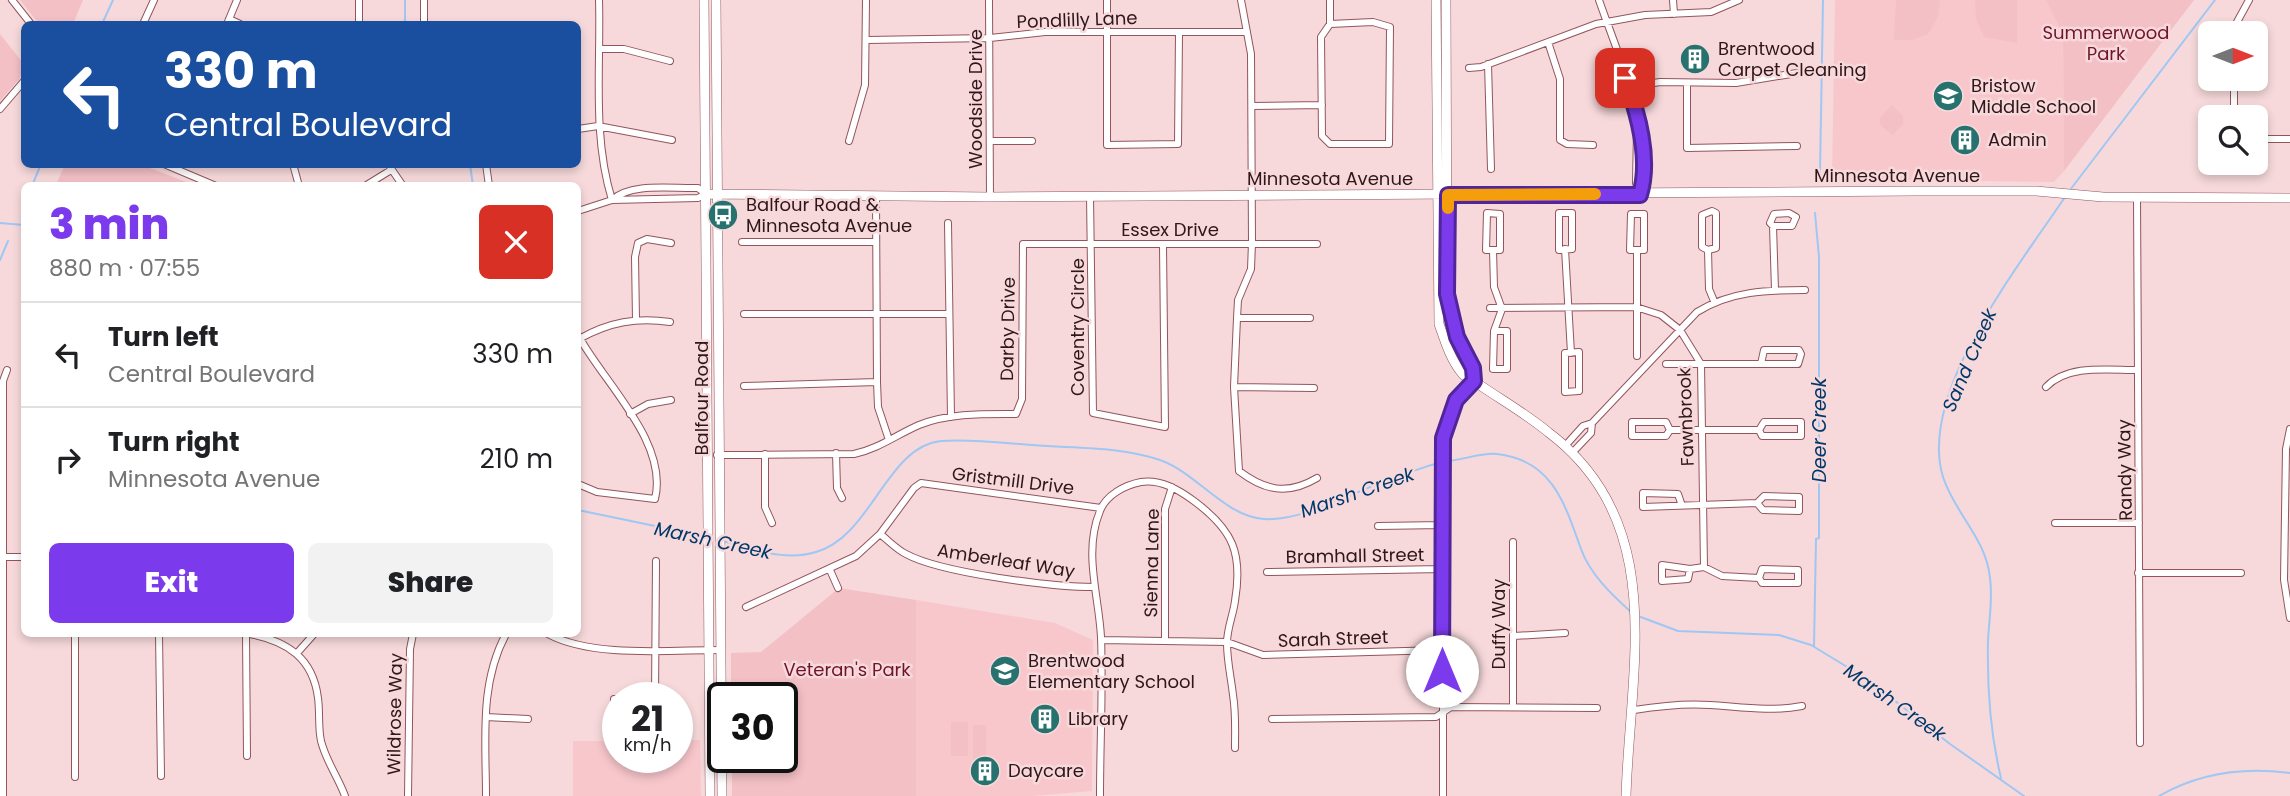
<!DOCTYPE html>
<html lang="en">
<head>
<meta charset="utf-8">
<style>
  :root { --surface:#fff; --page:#f2f2f2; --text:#202124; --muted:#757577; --line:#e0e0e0; --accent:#7c3aed }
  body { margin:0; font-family:Poppins,sans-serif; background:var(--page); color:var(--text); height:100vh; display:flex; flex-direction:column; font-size:26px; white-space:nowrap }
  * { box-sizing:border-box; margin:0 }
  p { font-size:23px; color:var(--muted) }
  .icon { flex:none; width:38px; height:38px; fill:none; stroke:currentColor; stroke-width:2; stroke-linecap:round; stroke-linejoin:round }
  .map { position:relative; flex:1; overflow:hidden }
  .drawer { position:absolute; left:21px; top:182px; width:560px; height:455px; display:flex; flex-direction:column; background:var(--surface); border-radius:10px; box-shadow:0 4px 10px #0003 }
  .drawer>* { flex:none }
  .hud { position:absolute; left:21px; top:21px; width:560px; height:147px; border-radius:10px; box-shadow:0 4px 10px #0003; background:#1a4fa0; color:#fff; overflow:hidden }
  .needle { width:46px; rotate:90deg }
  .fabs { position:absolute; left:2198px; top:21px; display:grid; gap:14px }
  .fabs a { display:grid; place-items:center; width:70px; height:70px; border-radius:10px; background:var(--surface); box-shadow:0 4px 10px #0003; font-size:35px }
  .speed { position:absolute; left:602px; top:682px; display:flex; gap:14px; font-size:35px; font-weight:700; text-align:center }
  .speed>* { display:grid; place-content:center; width:91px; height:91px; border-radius:50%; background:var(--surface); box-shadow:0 4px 10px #0003; line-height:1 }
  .speed small { font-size:18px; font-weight:400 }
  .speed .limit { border:4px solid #111; border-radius:10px; background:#fff; color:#111 }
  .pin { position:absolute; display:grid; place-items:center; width:60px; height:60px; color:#fff; margin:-30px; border-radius:14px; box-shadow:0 4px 10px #0006 }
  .me { position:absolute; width:77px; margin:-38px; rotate:0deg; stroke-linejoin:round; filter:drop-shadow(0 0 5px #0008) }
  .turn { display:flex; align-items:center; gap:24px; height:147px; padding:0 28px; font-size:32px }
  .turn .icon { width:91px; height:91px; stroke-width:2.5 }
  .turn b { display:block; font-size:49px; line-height:60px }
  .round { display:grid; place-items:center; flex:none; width:74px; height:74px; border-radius:10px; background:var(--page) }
  .summary { display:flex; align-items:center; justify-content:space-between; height:119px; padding:0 28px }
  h1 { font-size:42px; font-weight:800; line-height:52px; color:var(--accent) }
  .button { display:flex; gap:14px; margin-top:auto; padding:14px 28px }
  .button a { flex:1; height:80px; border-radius:10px; background:var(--accent); color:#fff; font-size:28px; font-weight:800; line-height:80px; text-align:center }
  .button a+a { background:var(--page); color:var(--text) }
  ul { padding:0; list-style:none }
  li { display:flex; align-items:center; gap:21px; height:105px; padding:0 28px; border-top:2px solid var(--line) }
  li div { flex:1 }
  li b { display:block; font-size:26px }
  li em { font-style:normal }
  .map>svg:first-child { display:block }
  .built { fill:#f8c7cc }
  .green { fill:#f3c0c5 }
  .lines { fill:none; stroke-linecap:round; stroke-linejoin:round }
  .stream { stroke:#9fc7f4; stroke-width:2 }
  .street-casing { stroke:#92555d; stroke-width:8 }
  .secondary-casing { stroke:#92555d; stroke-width:10 }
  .street { stroke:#fff; stroke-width:6 }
  .secondary { stroke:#fff; stroke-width:9 }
  .route-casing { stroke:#51269a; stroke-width:18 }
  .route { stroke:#7c3aed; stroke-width:12 }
  .slow { stroke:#f59e0b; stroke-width:12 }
  .labels { text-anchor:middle; stroke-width:5; stroke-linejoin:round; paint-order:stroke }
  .street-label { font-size:18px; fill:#2f1619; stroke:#f7d9db }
  .park-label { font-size:18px; fill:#70132b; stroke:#f7d9db }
  .poi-label { font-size:18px; fill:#2f1619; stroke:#f7d9db; text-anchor:start }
  .water-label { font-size:19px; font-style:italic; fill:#01386a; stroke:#f7d9db }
</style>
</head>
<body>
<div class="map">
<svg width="2290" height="796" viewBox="0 0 2290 796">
  <rect width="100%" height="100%" fill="#f7d9db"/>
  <path class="built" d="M1835,0h211l17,35 1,136 -10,11 -222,-3z
    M916,600l139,23 38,17 -1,151 -60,5h-116z
    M677,740h23l1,56h-128v-55h45v17h59z"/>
  <path class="green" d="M20,0h63l-10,24h-34z
    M1896,0h44l-2,17 -10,17 -16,6h-18z
    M1975,0h42v43l-33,-6 -8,-18z
    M2046,0h148l-130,171 -1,-136z
    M0,34l23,29 -3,15 -20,23z
    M1892,105l11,11v8l-10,11 -12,-9 -2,-7z
    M65,164l77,1 52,20h-138z
    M839,588l77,12v196h-184v-38h50v-60h-51v-45l30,-1z
    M951,722h17v34h-17z
    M973,725h13v35l-13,1z"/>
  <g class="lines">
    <path class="stream" d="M102,24l11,-24
      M405,24v-24
      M470,164l3,22
      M1820,173l3,-173
      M32,186l9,-22
      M2070,190l145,-190
      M24,205v-1
      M0,223l24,2
      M0,260l8,-19
      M1445,461c17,0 35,-9 52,-7 56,6 68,51 84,95 9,25 30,45 50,63
      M578,510l125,26
      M722,541c31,7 61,21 94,11 55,-15 71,-106 125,-111 25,-2 55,1 79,3 47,5 96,1 140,16 37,13 64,56 104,59 44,3 105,-36 148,-48 9,-2 19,-7 29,-8
      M1638,616l40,15 101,4 32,10 56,34 83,65 74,52
      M1814,646l2,-107 3,-1v-281l-4,-44
      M2001,778c-11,-45 -14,-91 -13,-137 1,-22 5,-42 2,-63 -4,-40 -35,-64 -47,-101 -26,-84 78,-214 122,-280
      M2159,796c40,-23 86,-29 131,-23"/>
    <g class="street-casing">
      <path id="street" d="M12,0l19,24
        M599,0c2,67 -7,135 13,200
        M989,0l1,197
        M1107,0v145l71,-1 1,-111
        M1241,0l10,54 1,189 -1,26 -13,31 -1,18 -3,69 5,84c25,19 48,25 78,7
        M1599,0c18,53 58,139 41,194
        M1673,0l1,14
        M229,19l11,5
        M143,24l11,-24
        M227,24l10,-24
        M359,24v-24
        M424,24v-24
        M1330,24l43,-2 17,5 -1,117h-59l-8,-8 -1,-99 9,-13v-24
        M2236,33l1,-11 12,-22
        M867,40l123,-2 55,-6h202
        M1548,42l12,37v61l7,4 26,1
        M601,49h23l46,12
        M1488,64l3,105
        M1469,68l12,-1 115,-43 49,-9 66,-3 28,-12
        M2234,79v38
        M1687,83v65l110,-2
        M1629,87l31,-5 76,1 61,-10
        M1252,106l70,-1
        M0,109l24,-28
        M578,129l20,-3 74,14
        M1637,130l-1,53 4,12
        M2256,139h34
        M849,141l16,-56 1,-85
        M990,141h42
        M164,164l52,22
        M293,164l6,22
        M388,164l15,22
        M486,164l3,22
        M365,186l26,-16
        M1090,196l3,217 72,14 -2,-181
        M876,197l1,185 1,25 11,33
        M2137,197l3,546
        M612,200c19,-18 61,-11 86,-12l8,6
        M578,211l34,-11 86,-2 8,-4
        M1487,213l13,1v36h-14z
        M1559,213h13v36l-13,1z
        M1789,213l7,4 -4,9h-19l-3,-3 4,-9z
        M1631,214h13v36h-14z
        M948,223l3,194
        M1773,226l2,64
        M742,242h134
        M1565,249l6,104
        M1493,250l1,37 8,22 -8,22 -1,38h14v-38h-13
        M1637,250v106
        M1708,250l8,-2v-35l-4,-2 -10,4v32l6,3 1,39 5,12
        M1490,308l146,-1 25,8 19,15 21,34 3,203
        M744,314h203
        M1237,318h73
        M636,320l-1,-63 3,-14 9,-4 24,4
        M578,335c25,47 91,107 77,164l-58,-7 -19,-8
        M579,339c30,-17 58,-22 91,-17
        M1579,352v39l-14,1v-39z
        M1666,364h132l3,-10 -2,-4h-35l-3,14
        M744,386l133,-4
        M1234,387l80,1
        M2046,387c22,-23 62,-17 91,-17
        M630,414l18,-10 23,-4
        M2290,429l-4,20 -2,131 6,38
        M1670,430l-4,-8h-34v14h34l4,-6h89l3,6h39v-14h-37l-5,8
        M1565,446l18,-20 9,-3 105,-111c34,-21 70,-22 108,-22
        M836,453l1,35 5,10
        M1572,453l19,-20 1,-10
        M765,454v53l7,16
        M717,455l137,-1c24,-5 42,-19 65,-29 30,-12 65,-11 97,-11l6,-15 1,-155h294
        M1681,503l-3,-9 -35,-1v14l114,-4 7,-7 35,1v14l-36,-1 -6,-7
        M2055,523h84
        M1378,526l65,-1
        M880,534c8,6 16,15 26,20 35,19 146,33 188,33
        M1513,542v163
        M4,557h20
        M1690,569l-2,10 -26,2v-16l28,4 14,-2 18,9 37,2 3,5h36v-13l-36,-1 -3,9
        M830,570l8,18
        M1267,572l175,-3
        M2138,573h103
        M746,607l110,-51 24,-22 34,-46 7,-5 180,25
        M159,634l2,142
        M246,634l1,122
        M250,634c37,7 63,24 68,64 2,15 0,29 3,43 5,20 17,36 24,55
        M548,634c45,24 121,16 173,16
        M1514,636l51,-3
        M1101,640l126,2 36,13 179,-5
        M1165,641v-132l7,-22
        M298,652l16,-18
        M655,698l1,-137
        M614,699h4
        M1634,710c25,-4 50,-7 76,-5 31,2 60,7 92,1
        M486,717l42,2
        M1272,719l164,-2 15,-10 146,1
        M75,777v-143
        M3,796v-415l4,-11
        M408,796l2,-147 3,-15
        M486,796c0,-55 -7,-112 20,-162
        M1100,796c0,-53 3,-106 1,-159 -2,-41 -18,-85 -1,-126 6,-16 25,-26 41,-29 20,-3 38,8 53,19 39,29 49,52 41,100 -2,15 -8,27 -8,42 0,18 4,34 6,52 3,18 2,36 2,53
        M1443,796v-358c5,-24 14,-39 31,-57"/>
    </g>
    <g class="secondary-casing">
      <path id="secondary" d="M704,0l6,796
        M716,0l6,796
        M1436,0l3,324c6,17 11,34 22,48 3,5 8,6 13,9 24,17 51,32 74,51 121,91 82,234 78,364
        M1446,0l1,294 10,43 16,31 1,13
        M706,194l284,3 925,-6h121l67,6 187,1"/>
    </g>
    <use href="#street" class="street"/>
    <use href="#secondary" class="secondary"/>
  </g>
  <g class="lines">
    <g class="route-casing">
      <path id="route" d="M1442,671l1,-233 13,-38 18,-19 -1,-13 -16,-31 -10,-43 1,-99h192c11,-37 -2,-82 -15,-117"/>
    </g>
    <use href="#route" class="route"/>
    <path class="slow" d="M1448,208v-13l147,-1"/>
  </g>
  <defs>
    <g id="building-disc" transform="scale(1.575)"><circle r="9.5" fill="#27716f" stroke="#f7d9db"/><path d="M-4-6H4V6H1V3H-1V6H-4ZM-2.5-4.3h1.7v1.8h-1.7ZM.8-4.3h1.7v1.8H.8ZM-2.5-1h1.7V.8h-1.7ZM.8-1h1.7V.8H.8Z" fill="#fff"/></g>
    <g id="school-disc" transform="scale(1.575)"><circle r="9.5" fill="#27716f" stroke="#f7d9db"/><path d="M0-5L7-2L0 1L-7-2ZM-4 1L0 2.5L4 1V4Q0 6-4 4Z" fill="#fff"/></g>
    <g id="bus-disc" transform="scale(1.575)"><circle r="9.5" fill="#27716f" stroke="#f7d9db"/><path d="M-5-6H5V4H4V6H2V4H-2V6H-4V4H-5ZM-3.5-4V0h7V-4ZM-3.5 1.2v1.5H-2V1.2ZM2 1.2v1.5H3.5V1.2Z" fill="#fff"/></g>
  </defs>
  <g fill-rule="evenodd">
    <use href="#building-disc" x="1695" y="59"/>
    <use href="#school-disc" x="1948" y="96"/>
    <use href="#building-disc" x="1965" y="140"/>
    <use href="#bus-disc" x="723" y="215"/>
    <use href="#school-disc" x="1005" y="671"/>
    <use href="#building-disc" x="1045" y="719"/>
    <use href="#building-disc" x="985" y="771"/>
  </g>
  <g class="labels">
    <g class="street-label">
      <text transform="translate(1077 20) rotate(-2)" y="6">Pondlilly Lane</text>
      <text transform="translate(976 99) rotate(-90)" y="6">Woodside Drive</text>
      <text x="1897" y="182">Minnesota Avenue</text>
      <text x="1330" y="185">Minnesota Avenue</text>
      <text x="1170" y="236">Essex Drive</text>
      <text transform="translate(1078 327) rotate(-90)" y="6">Coventry Circle</text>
      <text transform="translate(1008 329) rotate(-89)" y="6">Darby Drive</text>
      <text transform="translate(702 398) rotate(-90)" y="6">Balfour Road</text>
      <text transform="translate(1686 417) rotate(-92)" y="6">Fawnbrook</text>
      <text transform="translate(2125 470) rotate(-91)" y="6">Randy Way</text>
      <text transform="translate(1013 481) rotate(7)" y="6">Gristmill Drive</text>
      <text transform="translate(1355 556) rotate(-1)" y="6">Bramhall Street</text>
      <text transform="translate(1006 561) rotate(9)" y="6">Amberleaf Way</text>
      <text transform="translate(1152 563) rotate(-89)" y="6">Sienna Lane</text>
      <text transform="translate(1499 624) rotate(-90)" y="6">Duffy Way</text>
      <text transform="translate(1333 639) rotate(-2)" y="6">Sarah Street</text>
      <text transform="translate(395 714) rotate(-89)" y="6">Wildrose Way</text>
    </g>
    <g class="park-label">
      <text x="2106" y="39">Summerwood<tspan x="2106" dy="21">Park</tspan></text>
      <text x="847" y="676">Veteran's Park</text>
    </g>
    <g class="poi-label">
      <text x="1718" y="55">Brentwood<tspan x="1718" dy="21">Carpet Cleaning</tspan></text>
      <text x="1971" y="92">Bristow<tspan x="1971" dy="21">Middle School</tspan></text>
      <text x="1988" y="146">Admin</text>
      <text x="746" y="211">Balfour Road &amp;<tspan x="746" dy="21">Minnesota Avenue</tspan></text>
      <text x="1028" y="667">Brentwood<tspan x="1028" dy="21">Elementary School</tspan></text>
      <text x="1068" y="725">Library</text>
      <text x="1008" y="777">Daycare</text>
    </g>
    <g class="water-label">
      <text transform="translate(1969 360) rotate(-67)" y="7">Sand Creek</text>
      <text transform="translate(1819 430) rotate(-90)" y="7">Deer Creek</text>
      <text transform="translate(1357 492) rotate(-19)" y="7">Marsh Creek</text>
      <text transform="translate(713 540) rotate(12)" y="7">Marsh Creek</text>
      <text transform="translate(1895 702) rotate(35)" y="7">Marsh Creek</text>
    </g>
  </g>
</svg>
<div class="fabs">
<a><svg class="needle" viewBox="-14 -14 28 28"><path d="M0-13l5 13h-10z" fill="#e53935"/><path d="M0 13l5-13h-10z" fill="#757577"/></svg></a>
<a><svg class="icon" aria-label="search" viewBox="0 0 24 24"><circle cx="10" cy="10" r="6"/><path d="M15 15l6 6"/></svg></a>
</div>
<div class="speed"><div>21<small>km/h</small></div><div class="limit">30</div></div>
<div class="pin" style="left:1625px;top:78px;background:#d93025"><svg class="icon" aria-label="arrive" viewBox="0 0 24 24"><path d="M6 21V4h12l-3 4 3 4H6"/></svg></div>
<svg class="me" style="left:1442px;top:671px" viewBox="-20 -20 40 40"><circle r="19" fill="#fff"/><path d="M0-13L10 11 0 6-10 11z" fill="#7c3aed"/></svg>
<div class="hud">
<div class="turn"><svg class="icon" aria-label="left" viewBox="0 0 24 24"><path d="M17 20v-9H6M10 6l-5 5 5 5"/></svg><div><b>330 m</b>Central Boulevard</div></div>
</div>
<section class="drawer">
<div class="summary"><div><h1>3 min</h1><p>880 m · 07:55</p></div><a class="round" style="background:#d93025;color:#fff"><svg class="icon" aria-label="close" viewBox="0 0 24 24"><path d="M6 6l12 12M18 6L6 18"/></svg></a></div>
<ul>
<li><svg class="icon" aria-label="left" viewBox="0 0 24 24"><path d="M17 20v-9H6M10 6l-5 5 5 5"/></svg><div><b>Turn left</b><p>Central Boulevard</p></div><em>330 m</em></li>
<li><svg class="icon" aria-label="right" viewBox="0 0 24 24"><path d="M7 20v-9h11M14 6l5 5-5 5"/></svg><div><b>Turn right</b><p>Minnesota Avenue</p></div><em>210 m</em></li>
</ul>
<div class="button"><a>Exit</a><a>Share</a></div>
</section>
</div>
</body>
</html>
